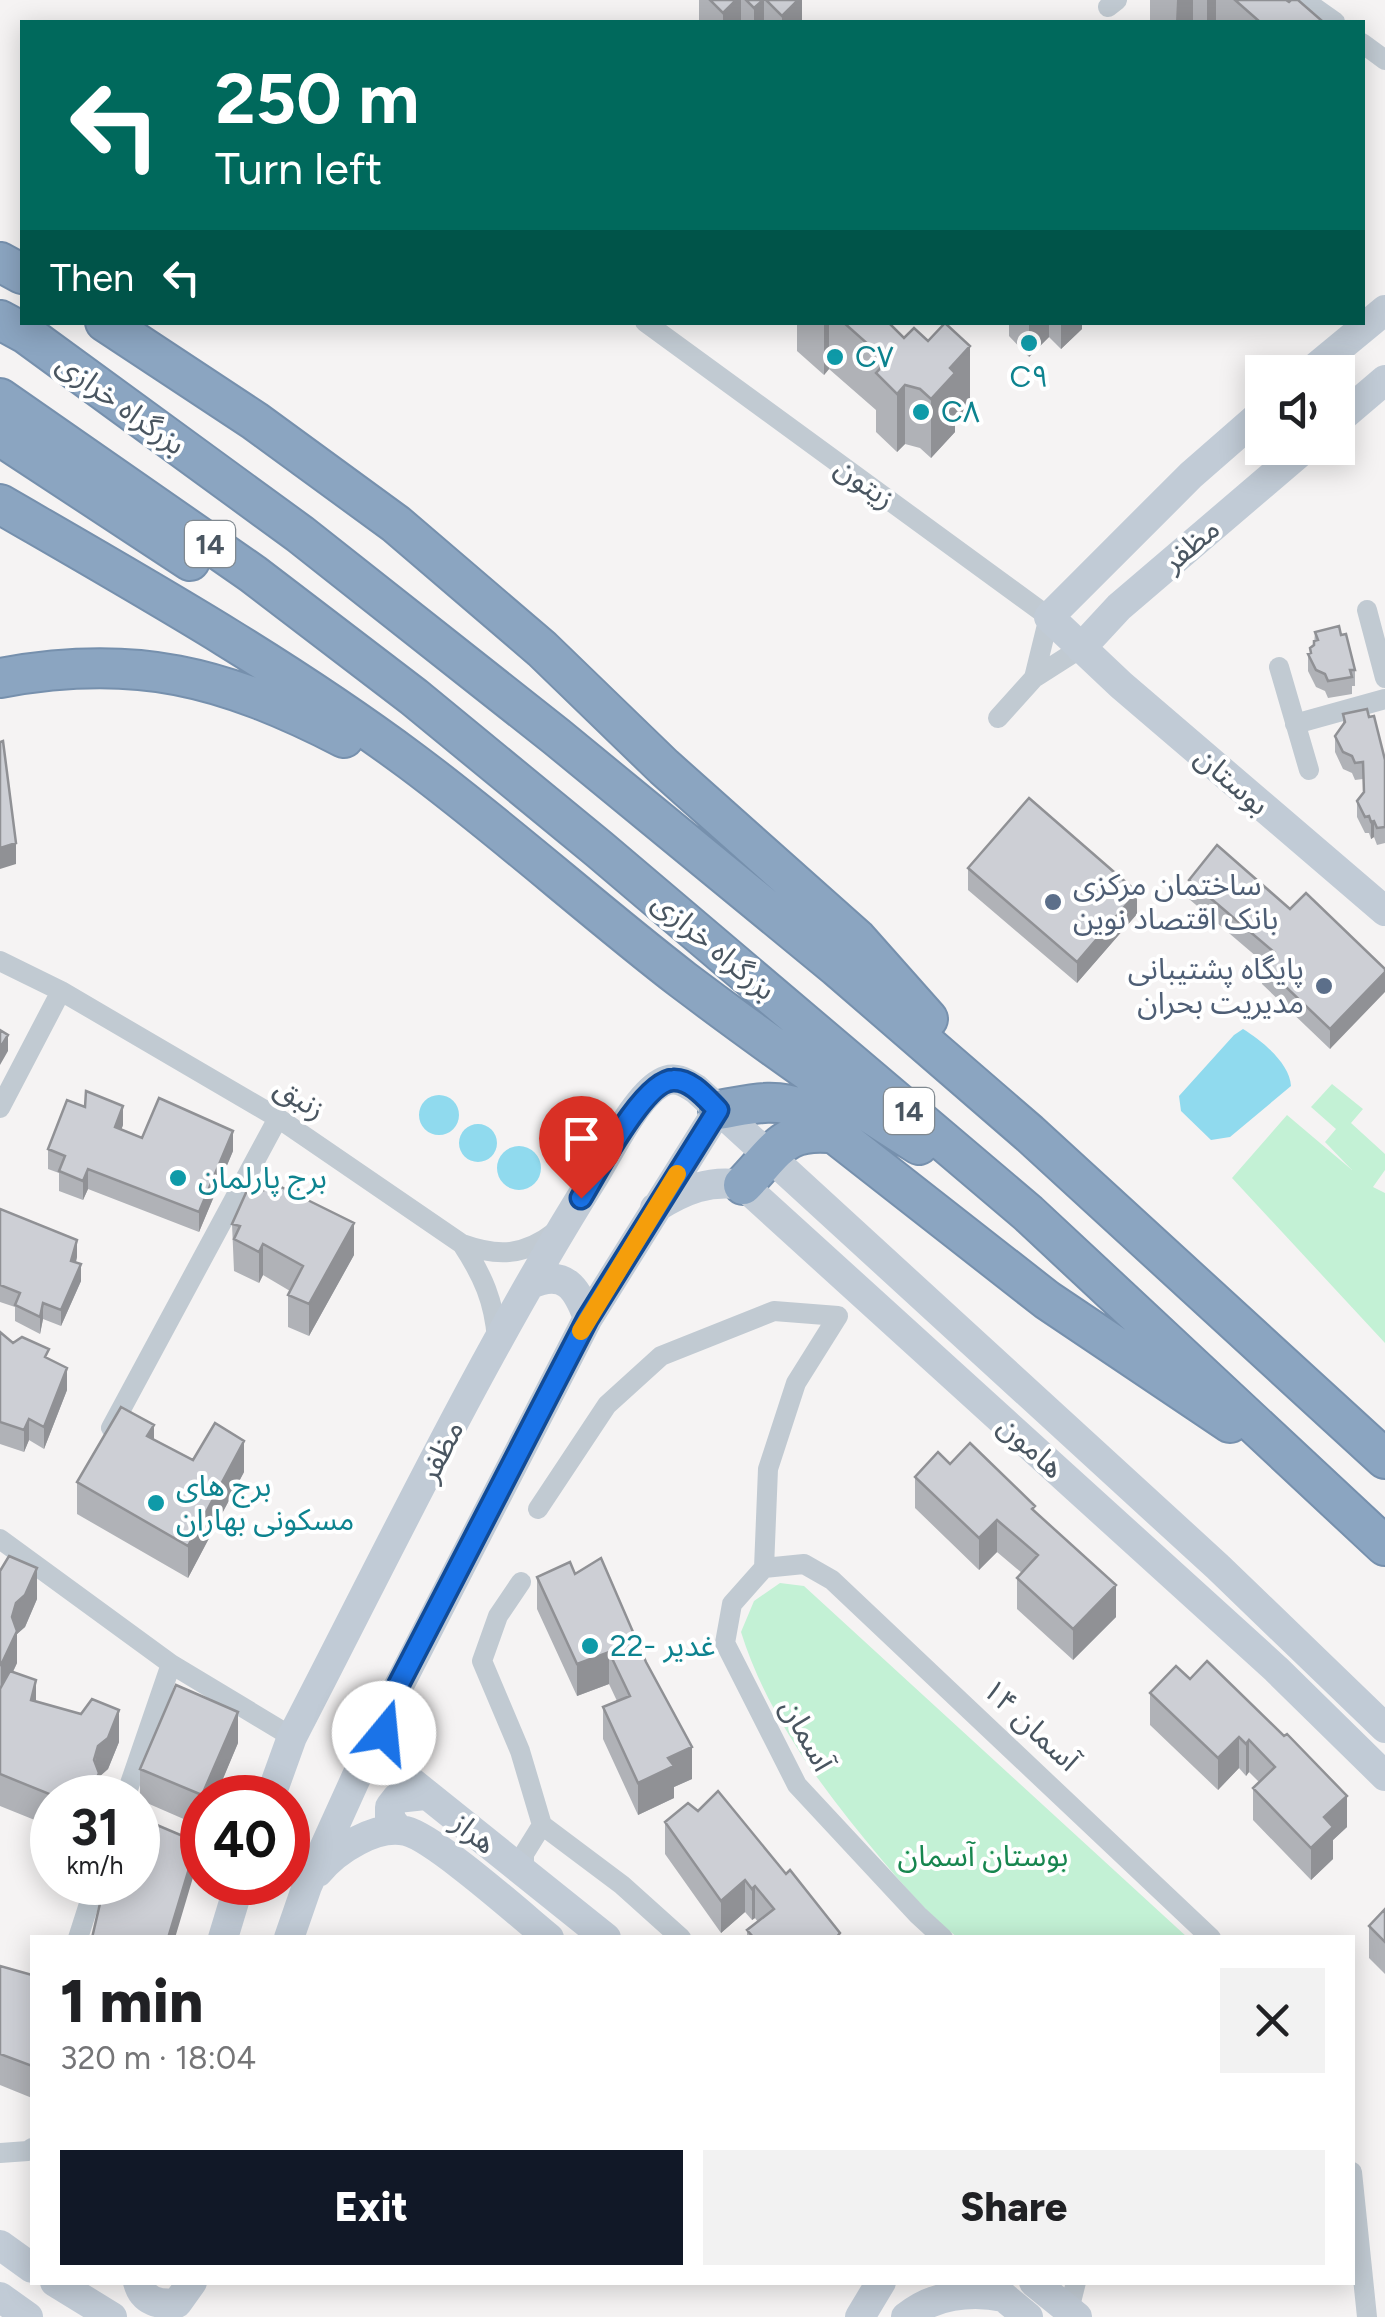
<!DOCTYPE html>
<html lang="en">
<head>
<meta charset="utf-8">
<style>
  :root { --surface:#fff; --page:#f2f2f2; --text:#202124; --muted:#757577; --accent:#111827 }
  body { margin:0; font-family:Figtree,"Noto Sans Arabic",sans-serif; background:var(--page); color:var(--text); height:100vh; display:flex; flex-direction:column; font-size:38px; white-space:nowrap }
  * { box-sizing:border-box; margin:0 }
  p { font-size:32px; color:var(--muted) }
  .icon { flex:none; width:55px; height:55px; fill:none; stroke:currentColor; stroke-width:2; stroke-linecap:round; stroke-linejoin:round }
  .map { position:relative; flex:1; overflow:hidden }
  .details { position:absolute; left:30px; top:1935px; width:1325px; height:350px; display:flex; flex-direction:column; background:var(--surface); border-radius:0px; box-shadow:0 5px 25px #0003 }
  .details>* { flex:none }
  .guide { position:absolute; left:20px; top:20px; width:1345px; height:305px; border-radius:0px; box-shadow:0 5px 25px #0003; background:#00695c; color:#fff; overflow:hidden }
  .tools { position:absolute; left:1245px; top:355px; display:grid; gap:20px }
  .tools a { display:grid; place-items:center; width:110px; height:110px; border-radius:0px; background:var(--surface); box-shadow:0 5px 25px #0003; font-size:50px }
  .speed { position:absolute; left:30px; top:1775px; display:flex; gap:20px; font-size:50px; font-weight:700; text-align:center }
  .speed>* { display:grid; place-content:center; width:130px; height:130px; border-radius:50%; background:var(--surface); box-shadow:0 5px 25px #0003; line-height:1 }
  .speed small { font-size:25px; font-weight:400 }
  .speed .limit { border:15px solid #d22; background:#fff; color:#111 }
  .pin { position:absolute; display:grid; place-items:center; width:85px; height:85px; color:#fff; margin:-102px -42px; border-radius:50% 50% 50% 0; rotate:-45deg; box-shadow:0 0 10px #0007 }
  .pin .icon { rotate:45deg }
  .me { position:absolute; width:110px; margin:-55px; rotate:17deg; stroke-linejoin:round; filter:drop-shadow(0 0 8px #0008) }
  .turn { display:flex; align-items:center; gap:35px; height:210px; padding:0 30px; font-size:45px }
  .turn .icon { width:130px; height:130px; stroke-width:2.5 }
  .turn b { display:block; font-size:70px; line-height:85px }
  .then { display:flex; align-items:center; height:95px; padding:0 30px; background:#0003; gap:20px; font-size:38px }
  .round { display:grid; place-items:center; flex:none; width:105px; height:105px; border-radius:0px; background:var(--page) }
  .head { display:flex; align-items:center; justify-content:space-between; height:170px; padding:0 30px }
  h1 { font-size:60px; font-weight:800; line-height:75px }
  .cta { display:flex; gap:20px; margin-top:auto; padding:20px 30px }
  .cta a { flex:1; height:115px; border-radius:0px; background:var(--accent); color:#fff; font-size:40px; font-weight:800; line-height:115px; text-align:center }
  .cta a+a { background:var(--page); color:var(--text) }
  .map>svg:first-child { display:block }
  .green { fill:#c3f1d5 }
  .water { fill:#90daee }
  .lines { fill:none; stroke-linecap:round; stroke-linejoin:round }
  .highway-casing { stroke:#7690ad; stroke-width:42 }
  .street { stroke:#c1cad2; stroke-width:20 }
  .secondary { stroke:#c1cbd6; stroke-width:30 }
  .highway { stroke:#8ba5c1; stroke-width:38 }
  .wall { fill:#b0b2b7 }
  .shaded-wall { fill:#909195 }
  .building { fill:#cdcfd5; stroke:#909195; stroke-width:2.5 }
  .route-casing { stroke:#114b97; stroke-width:25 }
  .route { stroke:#1a73e8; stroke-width:18 }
  .slow { stroke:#f59e0b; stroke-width:18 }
  .culture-dot { fill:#0f9aa8; stroke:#fff; stroke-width:4 }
  .service-dot { fill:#5c6f8a; stroke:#fff; stroke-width:4 }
  .labels { text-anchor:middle; stroke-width:8; stroke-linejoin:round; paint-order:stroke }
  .shield { fill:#fff; stroke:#808990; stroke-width:2.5 }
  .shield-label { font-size:28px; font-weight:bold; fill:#4a5661 }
  .culture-label { font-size:30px; fill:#0d838f; stroke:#fff; text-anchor:start }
  .street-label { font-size:30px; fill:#4a5661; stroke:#fff }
  .service-label { font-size:30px; fill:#4e5e75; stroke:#fff; text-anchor:start }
  .park-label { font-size:30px; fill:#17864f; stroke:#fff }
</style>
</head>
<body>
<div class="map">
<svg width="1385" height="2317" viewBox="0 0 1385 2317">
  <rect width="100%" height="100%" fill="#f5f3f3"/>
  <path class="green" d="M1332,1084l31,25 -12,14 34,31v16l-12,17 12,6v150l-153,-165 55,-63 65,55 -27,-28 11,-13 -25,-22z
    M780,1583l24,3 383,351h-230c-29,-22 -51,-49 -75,-77 -57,-68 -114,-142 -141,-228l13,-31z"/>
  <path class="water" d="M1243,1029c18,11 47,34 48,57l-61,51 -19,3 -30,-29 -2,-15 55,-61z
    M419 1115a20 20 0 1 1 40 0a20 20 0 1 1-40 0Z
    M459 1143a19 19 0 1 1 38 0a19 19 0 1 1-38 0Z
    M497 1168a22 22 0 1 1 44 0a22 22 0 1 1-44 0Z"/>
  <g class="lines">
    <g class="highway-casing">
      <path id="highway" d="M0,262l22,12
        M0,320l26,14 274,200 257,203 280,230 192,166 356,326
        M105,322l150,99 141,103 146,125 122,118 193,172 71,80
        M0,398l253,176 161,123 185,152 429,364 357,333
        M0,436l190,125
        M0,504c140,81 282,161 411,257 94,70 180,148 272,219 77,58 154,114 236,165
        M0,678c135,-25 223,-2 344,60
        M718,1110c31,-5 55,-13 85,-1l244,191 183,123
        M743,1185c35,-36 40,-58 95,-51"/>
    </g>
    <path class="street" d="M1304,0l31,22
      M1108,7l9,-7
      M1362,43l23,17
      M645,322l404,295 -15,61
      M1367,610l18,68
      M1279,667l30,103
      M998,718l36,-40 47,-30
      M1295,724l90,-25
      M0,961l61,30 217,127 184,126c36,13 62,12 93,-12
      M0,1108l61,-117
      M462,1244c21,32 32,57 35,95
      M111,1428l167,-310
      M538,1509l69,-104 54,-49 113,-45 64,5 -42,67 -28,86 -4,99
      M0,1539l171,125
      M521,1582l-23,34 -16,45 38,90 22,74 80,60 59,53
      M125,1798l46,-134 121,73
      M524,1873v-19l18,-29
      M78,1938l18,-56
      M943,1938l-25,-23 -121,-130 -72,-142 7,-39 32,-36 40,-4 28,16 379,358
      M0,2153l28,-2 4,-3
      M1352,2172l15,145
      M1069,2310l7,-28"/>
    <path class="secondary" d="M1310,372l75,-62
      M1262,413l-71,62 -142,142 72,68 264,226
      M1338,420l47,-40
      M1081,648l38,-41 186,-159
      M655,1208c29,-18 55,-29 88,-23l533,484 109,107
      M531,1284c34,-15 46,4 57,34
      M386,1718l-2,30 20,28 202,162
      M270,1798l22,-61c98,-189 190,-382 303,-562 16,-26 41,-78 66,-92 13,-8 24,-1 35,6l522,478 167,161
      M399,1830l-9,-11v-12l7,-9 28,-3
      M318,1872c18,-22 58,-48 88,-41 29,7 115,84 143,107
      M223,1938l17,-56
      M289,1938l18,-52 82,-181 199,-387 130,-208
      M0,2245l32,23
      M55,2282l57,35
      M138,2282c5,20 22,23 39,21l15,-21
      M1034,2282l43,35
      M988,2284l40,33
      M0,2297l28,20
      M860,2317l21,-35
      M906,2317c27,-22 64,-27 98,-20"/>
    <use href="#highway" class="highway"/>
  </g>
  <path class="wall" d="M699,0h103v22h-103z
    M1150,0h136l35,22h-171z
    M797,322h91l82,83 -15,16v11l-24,26 -11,-10 -15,-4 -8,8 -21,-20v-22l-47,-41 -5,6 -27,-24z
    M1009,322h73v7l-21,20 -12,-12 -20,20 -20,-21z
    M1315,632l26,3 14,35v16h-3v8l-24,4 -3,-7 -9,-4 -8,-16v-17h2v-6l4,-3z
    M1343,714l26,3 16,43v83l-8,2 -3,-8 -3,2 -2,-6h-4l-8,-16v-16l6,-8v-14l-8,1 -3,-7 -9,-4 -8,-17v-16l8,-11z
    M968,868l169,46 -60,69 -109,-93z
    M1189,880l101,29 95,60 -55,80 -68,-65 2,-21 -75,-64z
    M123,1125l-2,5 21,8 91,13 -34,81 -111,-43 -5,11 -24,-9v-18l-11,-4v-20z
    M0,1209l77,48 -1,6 5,18 -20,45 -18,-7 -3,15 -25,-13v-14l-15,-5z
    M232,1224l122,31 -45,81 -21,-9v-32l2,-4 -27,-16 -4,8 -25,-12z
    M0,1332l13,11 36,16 18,31 -23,59 -15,-9 -5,12 -24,-8z
    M154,1440l39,20 51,12 -56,106 -111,-64v-32z
    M950,1464l85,47 81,106 -43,43 -56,-51v-31l5,-5 -25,-21 -18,18 -64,-62v-31z
    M0,1571l37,28 -12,28 -8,7v29l-4,9 23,30 83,40 -11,27 -9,8v21h-47v29l-52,-21z
    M575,1574l117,205 -18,8v11l-36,17 -35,-76v-32l14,-6 -8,-17 -32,12 -40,-87v-32z
    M1176,1666l171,161 -14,13v19l-22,21 -58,-60v-32l6,-6 -10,-10 -3,4 -7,-8 -21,22 -68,-65v-32z
    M238,1743l-36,84 -62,-27v-31z
    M665,1822l121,52 54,64h-93v-8l11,-8 -3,-4 -3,2 -7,-8 -24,21 -56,-79z
    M1385,1909v65l-16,-16v-32z
    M0,1966l32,9v123l-32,-13z"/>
  <path class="shaded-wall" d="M736,0h5v22h-18v-9z
    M763,0h1v22h-10v-14z
    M782,0h20v22h-20z
    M1177,0h16v22h-17z
    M1207,0h9v22h-9z
    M824,322h5v47l-5,6z
    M1029,322h20v15l-20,20z
    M1061,322h21v7l-21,20z
    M970,346v59l-15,16v11l-24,26v-59l19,-31z
    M905,385v59l-8,8v-58z
    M1374,821v16l-3,2v-17z
    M16,843v21l-16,5v-21z
    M1137,892v22l-60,69v-21z
    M1385,972v20l-55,57v-20z
    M8,1035v16l-8,14v-17z
    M123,1106v19l-8,22v-20z
    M233,1131v20l-34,81v-20z
    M88,1169v20l-5,11v-19z
    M354,1223v32l-45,81v-32z
    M77,1240v17l-6,21v-17z
    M263,1244v31l-4,8v-31z
    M81,1264v17l-20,45v-16z
    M43,1303v16l-3,15v-17z
    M67,1368v22l-23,59v-22z
    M29,1419v21l-5,12v-22z
    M154,1425v32l-7,-21z
    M244,1441v31l-56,106v-32z
    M997,1520v32l-18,18v-32z
    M37,1568v31l-12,28 -8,7v29l-16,33v-31l15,-62z
    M1116,1585v32l-43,43v-31z
    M609,1652v32l-32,12v-32z
    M36,1680v32l-5,-12z
    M119,1710v32l-11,27 -9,8v21h-11l10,-52z
    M238,1712v31l-23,55h-13v29v-32z
    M1239,1737v31l-21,22v-32z
    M1249,1740v32l-3,4v-32z
    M692,1747v32l-18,8v11l-36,17v-32l30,-25z
    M1347,1796v31l-14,13v19l-22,21v-32l13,-31z
    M197,1842v22l-22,74h-7z
    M745,1880v32l-24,21v-32z
    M755,1886v32l-3,2v-31z"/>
  <path class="building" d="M710,0h26l-13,13z
    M746,0h17l-9,8z
    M766,0h32l-16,16z
    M1235,0h51l3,2 2,-2h7l23,20 -2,2h-59z
    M843,322h45l16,16 10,-10 14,13 17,-18 25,23 -20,22 5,5 -24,26 -11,-10 -15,-4 -8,9 -21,-21 11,-12z
    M1339,626l2,9 5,-1 9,36h-5l2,7 -24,4 -3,-7 -9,-4 -8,-16 3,-1 -1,-5 4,-3v-4l4,-1 -3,-8z
    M1367,709l2,8 5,-1 11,44v67l-8,1 -3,-7 -3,1 -2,-6 -4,1 -8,-16 7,-9 -1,-30 -8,1 -3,-7 -9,-4 -8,-16 10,-14 -2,-8z
    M3,741l13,102 -16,5v-106z
    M1029,798l108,94 -60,70 -109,-94z
    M1217,845l73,64 16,-16 79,76v3l-55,57 -68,-65 12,-12 -85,-72z
    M0,1030l8,5 -8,13z
    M86,1091l37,15 -8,21 27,11 17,-40 74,33 -34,81 -111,-43 -5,12 -24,-10 6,-15 -17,-7 19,-49 18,7z
    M263,1178l91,45 -45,81 -21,-9 15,-29 -40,-22 -4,8 -25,-13 6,-13 -8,-2 17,-38 14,4z
    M0,1209l77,31 -6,21 10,3 -20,46 -18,-7 -3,14 -25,-12 5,-12 -20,-8z
    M0,1332l13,11 9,-6 27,12 -4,8 22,11 -23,59 -15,-8 -5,11 -24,-8z
    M121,1407l33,18 -7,11 46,24 22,-37 29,18 -56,105 -111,-64z
    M970,1443l65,63 -3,3 84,76 -43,44 -56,-51 21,-23 -41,-35 -18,18 -64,-61 23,-25 12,12z
    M9,1556l28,12 -12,27 -9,8 -4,14 5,14 -16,34 -1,-1v-93z
    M601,1558l45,104 46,85 -24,11 6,8 -36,17 -35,-76 27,-11 -21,-44 -32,12 -40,-87 33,-15 5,12z
    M1207,1661l77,75 3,-2 60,62 -23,21 9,10 -22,21 -58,-60 22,-21 -26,-27 -3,4 -7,-7 -21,21 -68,-65 26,-27 14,13z
    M10,1671l26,9 -5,20 50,14 11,-15 27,11 -11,28 -10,8 -4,14 5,13 -11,25h-29l-59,-24v-85z
    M176,1685l62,27 -36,83 -62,-26z
    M718,1791l68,83 4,-4 50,63 -4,5h-82l-7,-8 27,-21 -19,-23 -3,3 -7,-9 -24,21 -56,-79 23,-19 10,8z
    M138,1817l59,25 -29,96h-76l13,-56h33z
    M1385,1909v33l-16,-16z
    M0,1966l32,9v91l-32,-12z"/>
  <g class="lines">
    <g class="route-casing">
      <path id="route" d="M384,1733l4,-28 200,-387 130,-208c-12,-12 -27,-31 -45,-30 -30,1 -76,92 -92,118"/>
    </g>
    <use href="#route" class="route"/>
    <path class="slow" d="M581,1331l96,-157"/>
  </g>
  <g class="culture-dot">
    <circle cx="1029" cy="343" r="10"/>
    <circle cx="835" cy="357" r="10"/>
    <circle cx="921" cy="412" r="10"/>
    <circle cx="178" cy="1178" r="10"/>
    <circle cx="156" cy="1503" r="10"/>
    <circle cx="590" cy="1646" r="10"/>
  </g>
  <g class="service-dot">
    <circle cx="1053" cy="902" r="10"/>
    <circle cx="1324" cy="986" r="10"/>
  </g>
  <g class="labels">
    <g class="shield">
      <rect x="185" y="521" width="50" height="46" rx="8"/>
      <rect x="884" y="1088" width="50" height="46" rx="8"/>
    </g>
    <g class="shield-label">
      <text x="210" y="554">14</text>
      <text x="909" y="1121">14</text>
    </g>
    <g class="culture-label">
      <text x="855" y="367">C۷</text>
      <text x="1029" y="387" text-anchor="middle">C۹</text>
      <text x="941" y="422">C۸</text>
      <text x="198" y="1188">برج پارلمان</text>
      <text x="176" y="1496">برج های<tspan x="176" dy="34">مسکونی بهاران</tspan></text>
      <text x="610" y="1656">22- غدیر</text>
    </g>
    <g class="street-label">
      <text transform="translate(121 404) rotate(36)" y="10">بزرگراه خرازی</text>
      <text transform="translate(865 483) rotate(36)" y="10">زیتون</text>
      <text transform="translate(1191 545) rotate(-40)" y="10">مظفر</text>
      <text transform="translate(1232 781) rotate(41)" y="10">بوستان</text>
      <text transform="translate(714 946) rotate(40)" y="10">بزرگراه خرازی</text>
      <text transform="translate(300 1098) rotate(33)" y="10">زنبق</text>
      <text transform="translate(1031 1447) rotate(42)" y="10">هامون</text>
      <text transform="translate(441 1451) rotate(-63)" y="10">مظفر</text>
      <text transform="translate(1031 1725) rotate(43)" y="10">آسمان ۱۴</text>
      <text transform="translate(807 1735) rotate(61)" y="10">آسمان</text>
      <text transform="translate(474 1833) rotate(38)" y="10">هراز</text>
    </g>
    <g class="service-label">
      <text x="1073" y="895">ساختمان مرکزی<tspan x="1073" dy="34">بانک اقتصاد نوین</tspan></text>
      <text x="1304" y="979" text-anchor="end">پایگاه پشتیبانی<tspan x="1304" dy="34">مدیریت بحران</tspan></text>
    </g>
    <g class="park-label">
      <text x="983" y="1866">بوستان آسمان</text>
    </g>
  </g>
</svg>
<div class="tools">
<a><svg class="icon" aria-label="sound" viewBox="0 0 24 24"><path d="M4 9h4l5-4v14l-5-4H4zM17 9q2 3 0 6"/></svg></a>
</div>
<div class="speed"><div>31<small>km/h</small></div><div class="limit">40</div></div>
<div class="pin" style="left:581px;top:1198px;background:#d93025"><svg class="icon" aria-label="arrive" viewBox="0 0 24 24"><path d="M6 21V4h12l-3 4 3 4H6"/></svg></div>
<svg class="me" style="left:384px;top:1733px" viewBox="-20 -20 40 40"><circle r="19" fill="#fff"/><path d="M0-13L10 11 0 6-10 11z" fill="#1a73e8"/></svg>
<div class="guide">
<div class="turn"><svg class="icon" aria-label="left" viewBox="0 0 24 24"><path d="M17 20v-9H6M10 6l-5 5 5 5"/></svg><div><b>250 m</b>Turn left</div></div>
<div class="then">Then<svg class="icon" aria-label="left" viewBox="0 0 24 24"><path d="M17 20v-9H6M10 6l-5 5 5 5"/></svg></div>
</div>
<section class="details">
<div class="head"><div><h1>1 min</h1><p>320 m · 18:04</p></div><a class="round"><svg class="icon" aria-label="close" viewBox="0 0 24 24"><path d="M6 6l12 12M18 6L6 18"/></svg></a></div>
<div class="cta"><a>Exit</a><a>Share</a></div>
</section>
</div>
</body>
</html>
